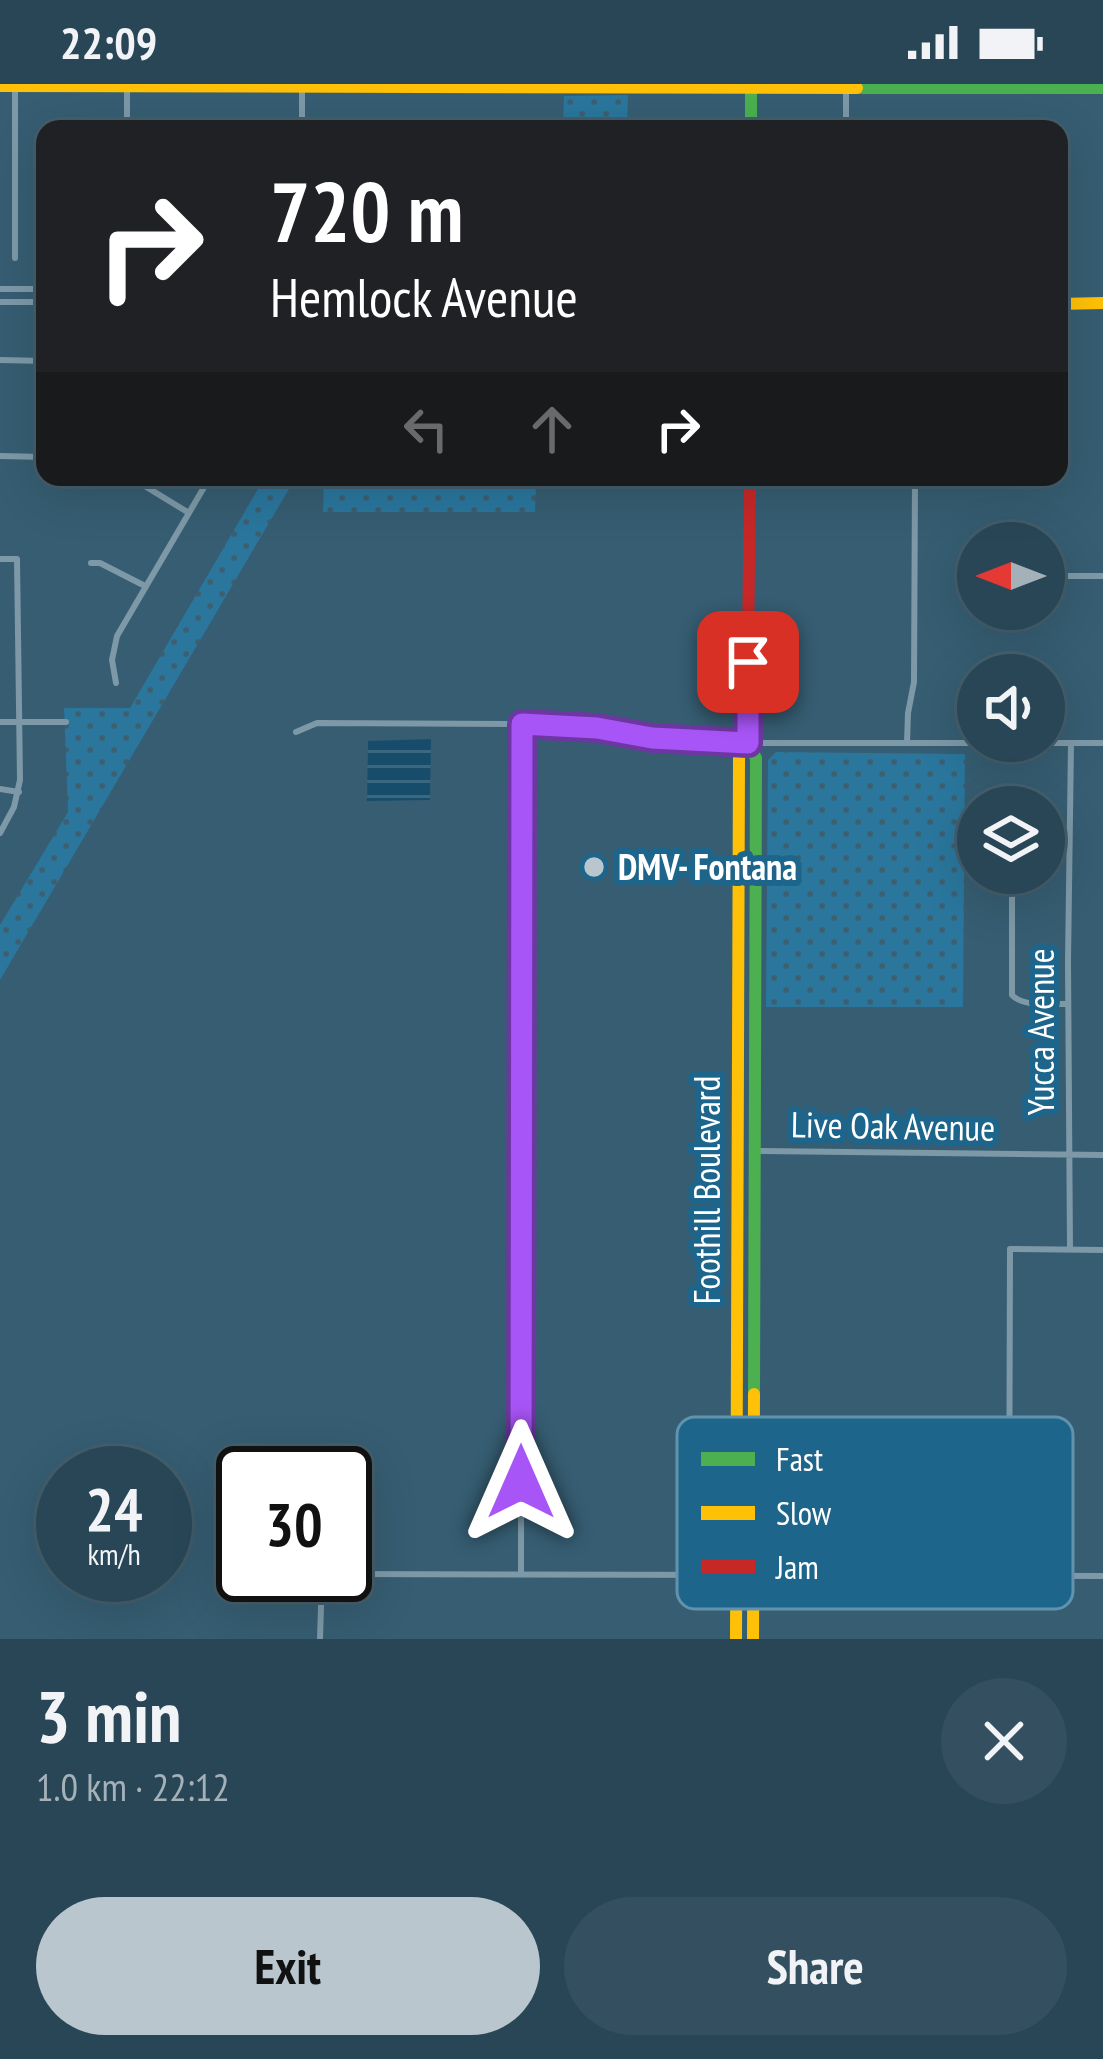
<!DOCTYPE html>
<html lang="en">
<head>
<meta charset="utf-8">
<style>
  :root { --surface:#284656; --page:#345060; --text:#f1f3f6; --muted:#a5b1b9; --line:#445e6c; --accent:#b9c6ce }
  body { margin:0; font-family:"PT Sans Narrow",sans-serif; background:var(--page); color:var(--text); height:100vh; display:flex; flex-direction:column; font-size:45px; white-space:nowrap }
  * { box-sizing:border-box; margin:0 }
  p { font-size:39px; color:var(--muted) }
  .icon { flex:none; width:66px; height:66px; fill:none; stroke:currentColor; stroke-width:2; stroke-linecap:round; stroke-linejoin:round }
  .map { position:relative; height:1555px; overflow:hidden }
  .side { display:flex; flex-direction:column; background:var(--surface); flex:1 }
  .side>* { flex:none }
  .hud { position:absolute; left:36px; top:36px; width:1032px; height:366px; border-radius:24px; box-shadow:0 12px 48px #0002,0 0 0 3px var(--line); background:#202124; color:#fff; overflow:hidden }
  .needle { width:78px; rotate:270deg }
  .fabs { position:absolute; left:957px; top:438px; display:grid; gap:24px }
  .fabs a { display:grid; place-items:center; width:108px; height:108px; border-radius:50%; background:var(--surface); box-shadow:0 12px 48px #0002,0 0 0 3px var(--line); font-size:60px }
  .speed { position:absolute; left:36px; top:1362px; display:flex; gap:24px; font-size:60px; font-weight:700; text-align:center }
  .speed>* { display:grid; place-content:center; width:156px; height:156px; border-radius:50%; background:var(--surface); box-shadow:0 12px 48px #0002,0 0 0 3px var(--line); line-height:1 }
  .speed small { font-size:30px; font-weight:400 }
  .speed .limit { border:6px solid #111; border-radius:18px; background:#fff; color:#111 }
  .pin { position:absolute; display:grid; place-items:center; width:102px; height:102px; color:#fff; margin:-51px; border-radius:24px; box-shadow:0 6px 18px #0006 }
  .me { position:absolute; width:132px; margin:-66px; rotate:0deg; stroke-linejoin:round; filter:drop-shadow(0 0 9px #0008) }
  .turn { display:flex; align-items:center; gap:42px; height:252px; padding:0 36px; font-size:54px }
  .turn .icon { width:156px; height:156px; stroke-width:2.5 }
  .turn b { display:block; font-size:84px; line-height:102px }
  .lanes { display:flex; align-items:center; height:114px; padding:0 36px; background:#0003; justify-content:center; gap:60px; direction:ltr }
  .lanes .off { opacity:.35 }
  .round { display:grid; place-items:center; flex:none; width:126px; height:126px; border-radius:63px; background:var(--page) }
  .head { display:flex; align-items:center; justify-content:space-between; height:204px; padding:0 36px }
  h1 { font-size:72px; font-weight:700; line-height:90px }
  .primary-button { display:flex; gap:24px; margin-top:auto; padding:24px 36px }
  .primary-button a { flex:1; height:138px; border-radius:72px; background:var(--accent); color:#111; font-size:48px; font-weight:700; line-height:138px; text-align:center }
  .primary-button a+a { background:var(--page); color:var(--text) }
  .status { display:flex; justify-content:space-between; align-items:center; height:84px; padding:0 60px; background:var(--surface); direction:ltr }
  .status svg { height:33px; fill:currentColor }
  .map>svg:first-child { display:block }
  .grass { fill:url(#grass-dots) }
  .water { fill:url(#water-rules) }
  .lines { fill:none; stroke-linecap:round; stroke-linejoin:round }
  .street { stroke:#7d98a7; stroke-width:6 }
  .fast { stroke:#4caf50; stroke-width:12 }
  .slow { stroke:#ffc107; stroke-width:12 }
  .jam { stroke:#c62828; stroke-width:12 }
  .route-casing { stroke:#6d37a1; stroke-width:30 }
  .route { stroke:#a855f7; stroke-width:21 }
  .poi-dot { fill:#b9c6ce; stroke:#1e658b; stroke-width:4.5 }
  .labels { text-anchor:middle; stroke-width:12; stroke-linejoin:round; paint-order:stroke }
  .poi-label { font-size:36px; font-weight:bold; fill:#fff; stroke:#1e658b; text-anchor:start }
  .street-label { font-size:36px; fill:#fff; stroke:#1e658b }
  .key { fill:#1e658b; stroke:#6293ae; stroke-width:3 }
  .key-label { font-size:33px; fill:#fff }
</style>
</head>
<body>
<div class="status"><b>22:09</b><svg viewBox="0 0 49 12"><path d="M0 12V9h3v3zM5 12V6h3v6zM10 12V3h3v9zM15 12V0h3v12zM26 1h20v11H26zM47 4h2v5h-2z"/></svg></div>
<div class="map">
<svg width="1103" height="1555" viewBox="0 0 1103 1555">
  <defs>
    <pattern id="grass-dots" width="8" height="8" patternUnits="userSpaceOnUse" patternTransform="scale(3)"><rect width="8" height="8" fill="#2a769d"/><path d="M2 2h.1M6 6h.1" fill="none" stroke="#3d5f70" stroke-width="1.8" stroke-linecap="round"/></pattern>
    <pattern id="water-rules" width="6" height="5" patternUnits="userSpaceOnUse" patternTransform="scale(3)"><rect width="6" height="5" fill="#174d6b"/><path d="M0 2.5h6" fill="none" stroke="#3a6881"/></pattern>
  </defs>
  <rect width="100%" height="100%" fill="#365d72"/>
  <path class="grass" d="M628,11l-1,34h-64l1,-33z
    M265,393h31l-296,503v-55l68,-113 -4,-104h66z
    M324,393h407v3l-195,4 -1,28h-212z
    M776,668l189,2 -2,253h-197l2,-247z"/>
  <path class="water" d="M431,655l-1,61 -63,1 1,-60z"/>
  <g class="lines">
    <path class="street" d="M302,2v43
      M846,3v42
      M15,4v170
      M127,45v-44
      M386,45l2,-8
      M0,205h45
      M0,218h45
      M0,276l45,1
      M0,372l45,1
      M130,393l59,36
      M0,475h17l3,221 -6,27 -14,26
      M91,479h9l45,23
      M1044,492h59
      M116,599l-4,-23 5,-24 93,-159
      M0,638h66
      M296,648l21,-9 205,1 75,4 56,10 94,5h356
      M907,659l1,-30 6,-31 1,-205
      M0,705l19,3
      M1012,789v122c12,13 39,8 56,9
      M754,1067l349,4
      M1070,1165l-2,-287 3,-219
      M345,1490l758,2
      M521,1490l1,-850
      M1009,1492l1,-327 93,1
      M320,1555l2,-64"/>
    <path class="fast" d="M751,0v45
      M857,4h246
      M747,659l9,15 -2,636"/>
    <path class="slow" d="M0,2l857,2
      M1059,220l44,-1
      M736,1555l3,-882 8,-14v-14
      M753,1555l1,-245"/>
    <path class="jam" d="M747,645l3,-252"/>
  </g>
  <g class="lines">
    <g class="route-casing">
      <path id="route" d="M521,1398l1,-758 75,4 55,10 96,5v-81"/>
    </g>
    <use href="#route" class="route"/>
  </g>
  <circle class="poi-dot" cx="594" cy="783" r="12"/>
  <g class="labels">
    <g class="poi-label">
      <text x="618" y="796">DMV- Fontana</text>
    </g>
    <g class="street-label">
      <text transform="translate(1041 948) rotate(-90)" y="13">Yucca Avenue</text>
      <text transform="translate(893 1042) rotate(1)" y="13">Live Oak Avenue</text>
      <text transform="translate(707 1106) rotate(-90)" y="13">Foothill Boulevard</text>
    </g>
  </g>
  <rect x="677" y="1333" width="396" height="192" rx="18" class="key"/>
  <rect x="701" y="1368" width="54" height="14" fill="#4caf50"/>
  <rect x="701" y="1422" width="54" height="14" fill="#ffc107"/>
  <rect x="701" y="1476" width="54" height="14" fill="#c62828"/>
  <g class="key-label">
    <text x="776" y="1387">Fast</text>
    <text x="776" y="1441">Slow</text>
    <text x="776" y="1495">Jam</text>
  </g>
</svg>
<div class="fabs">
<a><svg class="needle" viewBox="-14 -14 28 28"><path d="M0-13l5 13h-10z" fill="#e53935"/><path d="M0 13l5-13h-10z" fill="#a5b1b9"/></svg></a>
<a><svg class="icon" aria-label="sound" viewBox="0 0 24 24"><path d="M4 9h4l5-4v14l-5-4H4zM17 9q2 3 0 6"/></svg></a>
<a><svg class="icon" aria-label="layers" viewBox="0 0 24 24"><path d="M12 4l9 5-9 5-9-5zM3 14l9 5 9-5"/></svg></a>
</div>
<div class="speed"><div>24<small>km/h</small></div><div class="limit">30</div></div>
<div class="pin" style="left:748px;top:578px;background:#d93025"><svg class="icon" aria-label="arrive" viewBox="0 0 24 24"><path d="M6 21V4h12l-3 4 3 4H6"/></svg></div>
<svg class="me" style="left:521px;top:1398px" viewBox="-20 -20 40 40"><path d="M0-17L14 15 0 8-14 15z" fill="#a855f7" stroke="#fff" stroke-width="4"/></svg>
<div class="hud">
<div class="turn"><svg class="icon" aria-label="right" viewBox="0 0 24 24"><path d="M7 20v-9h11M14 6l5 5-5 5"/></svg><div><b>720 m</b>Hemlock Avenue</div></div>
<div class="lanes"><svg class="icon off" aria-label="left" viewBox="0 0 24 24"><path d="M17 20v-9H6M10 6l-5 5 5 5"/></svg><svg class="icon off" aria-label="ahead" viewBox="0 0 24 24"><path d="M12 20V5M6 11l6-6 6 6"/></svg><svg class="icon" aria-label="right" viewBox="0 0 24 24"><path d="M7 20v-9h11M14 6l5 5-5 5"/></svg></div>
</div>
</div>
<section class="side">
<div class="head"><div><h1>3 min</h1><p>1.0 km · 22:12</p></div><a class="round"><svg class="icon" aria-label="close" viewBox="0 0 24 24"><path d="M6 6l12 12M18 6L6 18"/></svg></a></div>
<div class="primary-button"><a>Exit</a><a>Share</a></div>
</section>
</body>
</html>
